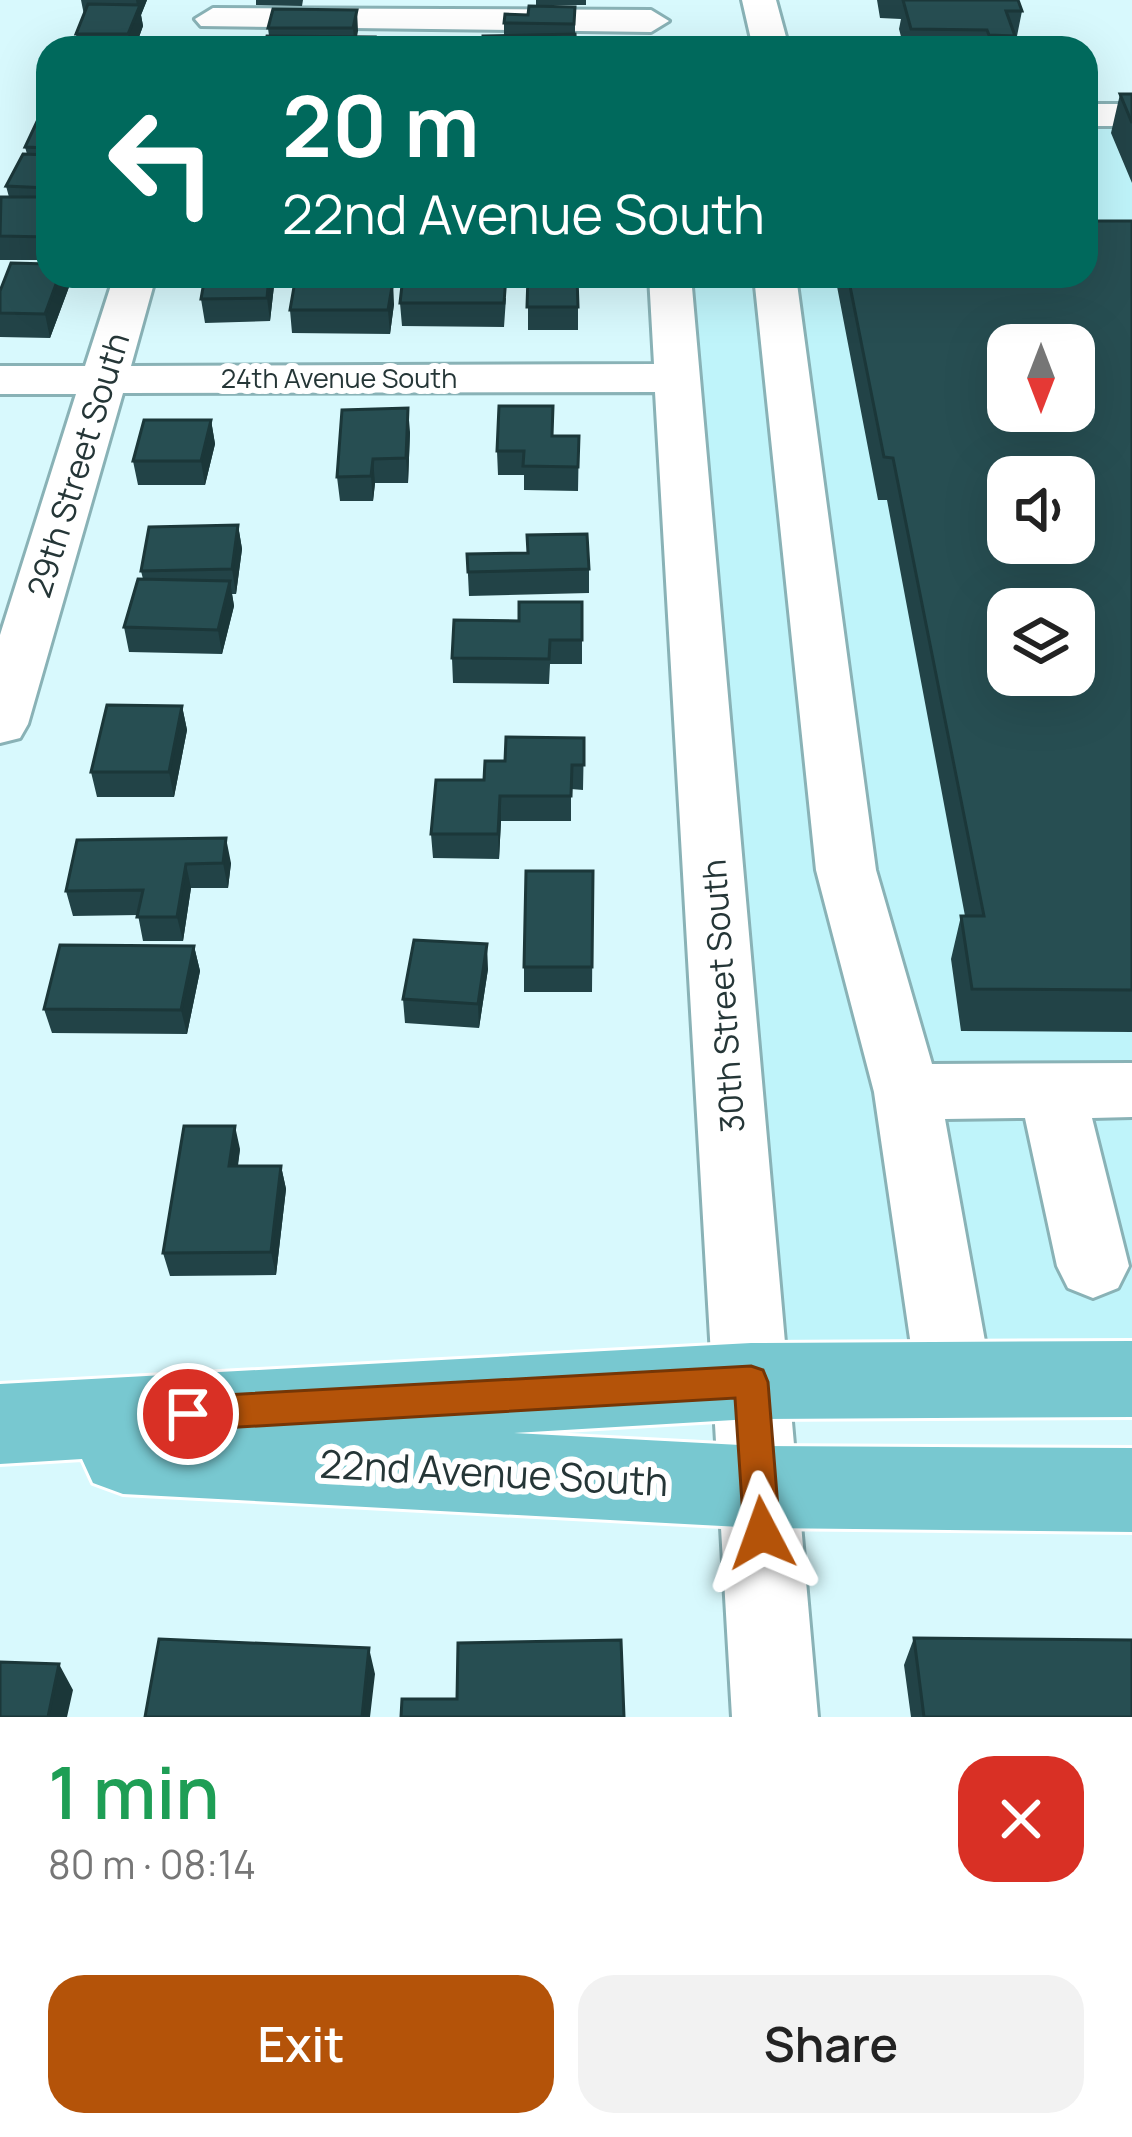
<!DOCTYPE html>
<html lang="en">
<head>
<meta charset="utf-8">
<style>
  :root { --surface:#fff; --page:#f2f2f2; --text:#222; --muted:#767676; --accent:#b45309 }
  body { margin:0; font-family:Manrope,sans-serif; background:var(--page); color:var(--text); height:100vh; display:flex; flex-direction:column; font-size:45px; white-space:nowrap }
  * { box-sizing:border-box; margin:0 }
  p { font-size:39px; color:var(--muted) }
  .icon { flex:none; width:66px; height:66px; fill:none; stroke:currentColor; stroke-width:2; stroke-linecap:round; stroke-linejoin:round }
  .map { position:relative; height:1717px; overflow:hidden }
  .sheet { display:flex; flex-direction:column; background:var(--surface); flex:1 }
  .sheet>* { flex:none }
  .guide { position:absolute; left:36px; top:36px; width:1062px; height:252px; border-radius:36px; box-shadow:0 12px 48px #0002; background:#00695c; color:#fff; overflow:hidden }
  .needle { width:78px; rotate:180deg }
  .buttons { position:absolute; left:987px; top:324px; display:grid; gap:24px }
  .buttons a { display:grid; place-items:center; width:108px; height:108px; border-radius:24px; background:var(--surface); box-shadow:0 12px 48px #0002; font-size:60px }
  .pin { position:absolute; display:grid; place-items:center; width:102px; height:102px; color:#fff; margin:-51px; border:6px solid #fff; border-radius:50%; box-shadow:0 3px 12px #0007 }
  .me { position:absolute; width:132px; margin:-66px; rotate:356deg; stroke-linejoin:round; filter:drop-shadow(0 0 9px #0008) }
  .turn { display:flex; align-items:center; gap:42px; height:252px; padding:0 48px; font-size:54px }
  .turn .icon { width:156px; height:156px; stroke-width:2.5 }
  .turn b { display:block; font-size:84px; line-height:102px }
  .round { display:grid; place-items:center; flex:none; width:126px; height:126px; border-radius:36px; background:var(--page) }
  .headline { display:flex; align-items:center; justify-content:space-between; height:204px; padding:0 48px }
  h1 { font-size:72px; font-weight:600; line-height:90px; color:#1e9e55 }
  .button { display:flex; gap:24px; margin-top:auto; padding:24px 48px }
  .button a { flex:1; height:138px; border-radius:36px; background:var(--accent); color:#fff; font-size:48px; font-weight:600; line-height:138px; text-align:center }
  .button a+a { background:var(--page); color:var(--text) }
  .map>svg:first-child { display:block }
  .built { fill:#bff4fa; fill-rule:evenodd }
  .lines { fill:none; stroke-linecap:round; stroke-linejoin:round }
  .minor-casing { stroke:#89b2b6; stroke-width:6 }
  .major-casing { stroke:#fff; stroke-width:6 }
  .minor { fill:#fff; fill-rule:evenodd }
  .major { fill:#78c8d0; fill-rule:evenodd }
  .wall { fill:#224347 }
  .shaded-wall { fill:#1b3739 }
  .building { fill:#274e52; stroke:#1b3739; stroke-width:3; fill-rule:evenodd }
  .route { fill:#b45309; stroke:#753606; stroke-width:3 }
  .labels { text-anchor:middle; stroke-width:12; stroke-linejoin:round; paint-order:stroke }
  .far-street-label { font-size:27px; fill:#253637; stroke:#fff }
  .street-label { font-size:33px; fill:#253637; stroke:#fff }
  .near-street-label { font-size:39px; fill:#253637; stroke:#fff }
</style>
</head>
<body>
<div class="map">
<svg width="1132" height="1717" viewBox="0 0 1132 1717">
  <rect width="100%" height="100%" fill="#d8f9fd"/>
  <path class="built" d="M1086,123h46v1223l-352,3 -92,-1073h398zM1008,345h66v66h-66zM1008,477h66v66h-66zM1008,609h66v66h-66z"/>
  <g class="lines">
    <g class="minor-casing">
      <path id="minor" d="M742,0h34l13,48h-36z
        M213,8l438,2 18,11 -18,11 -450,-6 -6,-7z
        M1086,104h46v22h-46z
        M114,276h42l-25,90 523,-2 -5,-88h42l127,1441h-86l-77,-1325 -532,1 -95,331 -8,14 -20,5v-108l76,-241h-76v-28h85z
        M754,276h42l80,594 56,194 200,-1v54l-40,1 37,148 -11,22 -25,10 -25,-10 -11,-22 -32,-148 -80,1 47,261 -11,25 -27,10 -27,-10 -11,-25 -42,-288 -58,-222z"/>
    </g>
    <g class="major-casing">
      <path id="major" d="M1132,1341v76l-381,2 -237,14 245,13 373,2v84l-373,-4 -636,-34 -30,-11 -11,-24 -82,5v-80l751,-41z"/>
    </g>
    <use href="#minor" class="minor"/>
    <use href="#major" class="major"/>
  </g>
  <path class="wall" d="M81,0h66l-6,15 2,11 -8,22h-60l2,-6 -1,-8 8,-19z
    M256,0h47l-1,6 -46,-1z
    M536,0h50v5h-50z
    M877,0h141l4,11 -6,30h-2l-1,7h-109l-5,-19 2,-10 -21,-1z
    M575,7v27l-71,2v-13l24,-8z
    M357,10v27h18l1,11h-112l5,-12 -1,-8z
    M48,50v40h-4l-5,-22z
    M1120,94h12v89l-21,-50z
    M48,96v164h-48v-60l9,-3 -3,-11 21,-32 -2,-7 20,-34 -1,-7z
    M1132,221v811l-171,-1 -10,-72 10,-43h4l-78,-416h-9l-43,-224h251z
    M528,276l50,31v23h-50z
    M274,286l-4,35 -65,2 -4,-24z
    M69,287l-19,51 -50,-1v-46z
    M506,298l-2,29 -102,-1 -2,-23z
    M394,304l-4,30 -98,-1 -2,-23z
    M211,420l4,24 -10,41h-67l-5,-24z
    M410,432l-2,51h-33l-2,18h-33l-3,-24z
    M553,436h26l-1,55 -54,-1v-15h-26l-1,-24z
    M238,525l4,24 -6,45h-4l2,12 -12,48 -93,-2 -5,-25 19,-48 -2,-8z
    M467,554l122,15v24l-120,3z
    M582,602v62h-32l-1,20 -96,-1 -1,-25 67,-37z
    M182,706l5,24 -13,67h-77l-6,-25z
    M584,738l-1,52 -12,-1v32h-70l-2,38 -66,-1 -2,-24 74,-73z
    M77,840l154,23 -3,25h-37l-8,53h-40l-5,-26 -65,1 -7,-25z
    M593,871l-1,121h-68v-25z
    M194,946l6,25 -13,63 -135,-1 -8,-24z
    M488,969l-9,59 -74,-5 -2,-24z
    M240,1149l-2,17h43l5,23 -10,86 -106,1 -7,-23z
    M914,1638l218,79h-221l-7,-52z"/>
  <path class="shaded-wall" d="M136,0h11l-6,15 2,11 -8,22h-4l-3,-14 10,-23z
    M357,10l1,21 -3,17 -2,-20z
    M59,276h7l3,11 -19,51 -5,-24z
    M269,276h4l1,10 -4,35 -3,-23z
    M393,281l1,23 -4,30 -2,-24z
    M408,408l2,24 -2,51 -2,-25z
    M211,420l4,24 -10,41 -4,-24z
    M373,459l2,24 -2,18 -2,-25z
    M238,525l4,24 -6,45 -4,-25z
    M230,581l4,25 -12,48 -4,-24z
    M182,706l5,24 -13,67 -5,-25z
    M500,796l1,25 -2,38 -1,-25z
    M226,838l5,25 -3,25 -5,-25z
    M186,864l5,24 -8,53 -6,-24z
    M487,944l1,25 -9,59 -1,-24z
    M194,946l6,25 -13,63 -6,-24z
    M235,1126l5,23 -6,40 -5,-23z
    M281,1166l5,23 -10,86 -5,-23z
    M369,1648l6,26 -5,43h-8z
    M59,1664l14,26 -6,27h-19z"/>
  <path class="building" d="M903,0h115l4,11h-16l9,25 -26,-1 -2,-5 -76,-1z
    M88,4l52,1 -12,29h-52z
    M529,6l46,1 -1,17 -70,-1 1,-9 23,1z
    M273,9l84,1 -4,18h-85z
    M575,34l1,14h-93v-12z
    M267,36l108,1 -2,9 -109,2z
    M79,39h50l-4,9h-50z
    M48,50v18h-9z
    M1120,94h12v29z
    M41,113h7v35l-23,-1z
    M23,154l25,1v33l-42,-2z
    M1,197h46l-5,13h6v27l-48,-1z
    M1086,221h46v769l-160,-1 -11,-73h23l-91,-458 -9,-1 -36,-181h238zM1008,345h66v66h-66zM1008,477h66v66h-66zM1008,609h66v66h-66z
    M11,263l37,1v12h11l-14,38 -45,-1v-22z
    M205,276h64l-2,22 -66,1z
    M403,276h103l-2,27h-104z
    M528,276h49l1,31h-51z
    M295,281h98l-5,29h-98z
    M499,406h54l-1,30h27l-1,31 -55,-1 1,-15h-27z
    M408,408l-2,50 -33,1 -2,17 -34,1 5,-67z
    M144,420h67l-10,41h-68z
    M238,525l-6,44 -91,2 8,-44z
    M587,534l2,35 -121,3 -1,-18 61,-1 -1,-18z
    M138,579l92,2 -12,49 -94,-3z
    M519,602h63v38h-32l-1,19 -97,-1 2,-38 65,1z
    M107,705l75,1 -13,66h-78z
    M506,737l78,1v27h-12l-1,31h-71l-2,38h-67l5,-54h48l1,-19h20z
    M226,838l-3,25 -37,1 -9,53h-40l6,-27 -77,1 11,-51z
    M526,871h67l-1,96h-68z
    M414,940l73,4 -9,60 -75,-5z
    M60,945l134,1 -13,64 -137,-1z
    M184,1126h51l-6,40h52l-10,86 -108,1z
    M914,1638l218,2v77h-208z
    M159,1639l210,9 -7,69h-217z
    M621,1640l3,77h-223l1,-18h55l1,-56z
    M0,1662l59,2 -11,53h-48z"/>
  <path class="route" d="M751,1366l12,4 5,12 12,151 -5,12 -13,5 -13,-5 -5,-12 -9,-135 -547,32 -13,-5 -5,-11 5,-12 13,-5z"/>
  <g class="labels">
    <g class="far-street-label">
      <text x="339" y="388">24th Avenue South</text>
    </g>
    <g class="street-label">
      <text transform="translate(78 465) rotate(-73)" y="12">29th Street South</text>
      <text transform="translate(723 996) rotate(-94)" y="12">30th Street South</text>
    </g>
    <g class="near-street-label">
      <text transform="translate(494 1473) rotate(3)" y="14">22nd Avenue South</text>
    </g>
  </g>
</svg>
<div class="buttons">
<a><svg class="needle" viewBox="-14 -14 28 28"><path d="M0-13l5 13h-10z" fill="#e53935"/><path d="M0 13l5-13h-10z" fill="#767676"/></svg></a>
<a><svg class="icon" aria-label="sound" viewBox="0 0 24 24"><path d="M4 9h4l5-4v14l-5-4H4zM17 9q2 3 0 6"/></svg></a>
<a><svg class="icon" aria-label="layers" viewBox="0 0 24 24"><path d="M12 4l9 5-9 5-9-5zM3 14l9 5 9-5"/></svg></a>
</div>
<div class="pin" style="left:188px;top:1414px;background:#d93025"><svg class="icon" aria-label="arrive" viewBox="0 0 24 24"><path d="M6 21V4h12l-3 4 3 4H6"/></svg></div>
<svg class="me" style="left:762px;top:1533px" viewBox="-20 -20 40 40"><path d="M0-17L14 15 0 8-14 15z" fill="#b45309" stroke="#fff" stroke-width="4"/></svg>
<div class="guide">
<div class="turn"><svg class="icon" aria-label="left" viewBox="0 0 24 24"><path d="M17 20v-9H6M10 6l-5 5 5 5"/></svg><div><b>20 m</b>22nd Avenue South</div></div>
</div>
</div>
<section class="sheet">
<div class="headline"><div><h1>1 min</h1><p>80 m · 08:14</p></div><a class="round" style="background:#d93025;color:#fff"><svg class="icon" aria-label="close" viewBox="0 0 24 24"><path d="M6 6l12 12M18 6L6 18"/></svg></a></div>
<div class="button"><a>Exit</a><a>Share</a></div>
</section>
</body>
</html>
